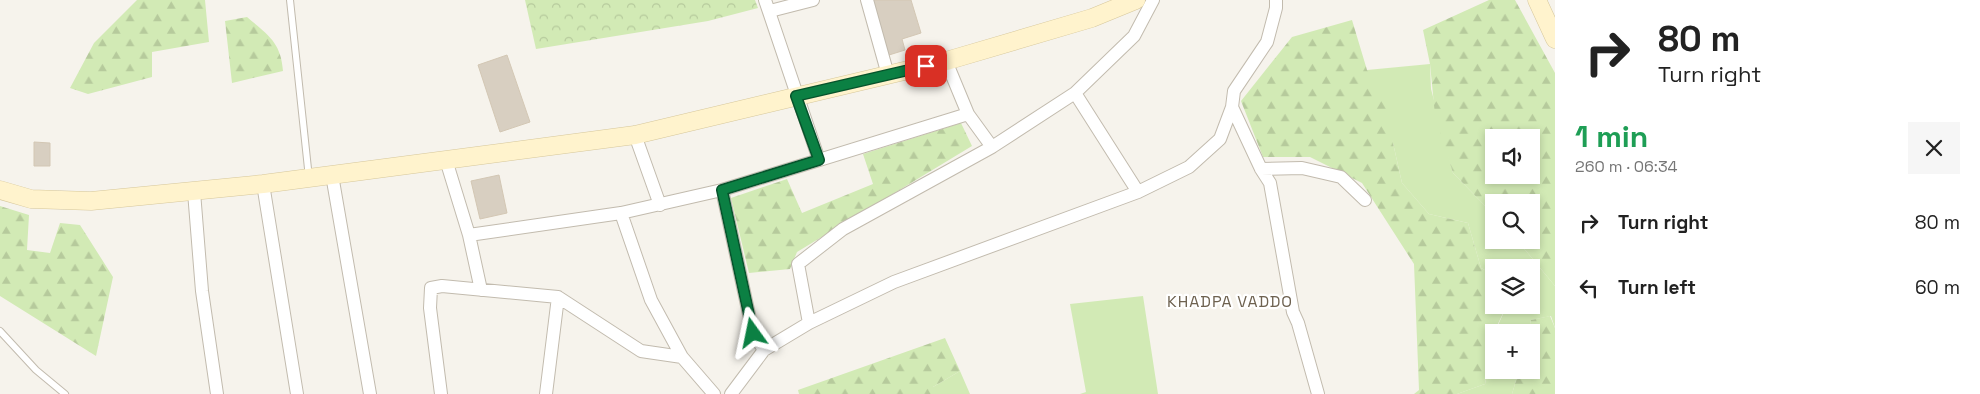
<!DOCTYPE html>
<html lang="en">
<head>
<meta charset="utf-8">
<style>
  :root { --surface:#fff; --page:#f6f6f6; --text:#222; --muted:#767676 }
  body { margin:0; font-family:"Space Grotesk",sans-serif; background:var(--page); color:var(--text); height:100vh; display:flex; flex-direction:column; font-size:19px; white-space:nowrap }
  * { box-sizing:border-box; margin:0 }
  p { font-size:16px; color:var(--muted) }
  .icon { flex:none; width:28px; height:28px; fill:none; stroke:currentColor; stroke-width:2; stroke-linecap:round; stroke-linejoin:round }
  .map { position:relative; flex:1; overflow:hidden }
  .drawer { display:flex; flex-direction:column; background:var(--surface); width:425px }
  .drawer>* { flex:none }
  .top-card { background:#fff; color:var(--text); overflow:hidden }
  .tools { position:absolute; left:1485px; top:129px; display:grid; gap:10px }
  .tools a { display:grid; place-items:center; width:55px; height:55px; border-radius:0px; background:var(--surface); box-shadow:0 2px 8px #0003; font-size:25px }
  .pin { position:absolute; display:grid; place-items:center; width:42px; height:42px; color:#fff; margin:-21px; border-radius:10px; box-shadow:0 2px 8px #0006 }
  .me { position:absolute; width:55px; margin:-28px; rotate:348deg; stroke-linejoin:round; filter:drop-shadow(0 0 4px #0008) }
  .turn { display:flex; align-items:center; gap:18px; height:105px; padding:0 20px; font-size:22px }
  .turn .icon { width:65px; height:65px; stroke-width:2.5 }
  .turn b { display:block; font-size:35px; line-height:42px }
  .round { display:grid; place-items:center; flex:none; width:52px; height:52px; border-radius:0px; background:var(--page) }
  .headline { display:flex; align-items:center; justify-content:space-between; height:85px; padding:0 20px }
  h1 { font-size:30px; font-weight:800; line-height:38px; color:#1e9e55 }
  ul { padding:0; list-style:none }
  li { display:flex; align-items:center; gap:15px; height:65px; padding:0 20px }
  li div { flex:1 }
  li b { display:block; font-size:19px }
  li em { font-style:normal }
  main { display:flex; flex:1; min-height:0 }
  .map>svg:first-child { display:block }
  .grass { fill:#d2eab5 }
  .forest { fill:url(#forest-firs); fill-rule:evenodd }
  .park { fill:url(#park-crowns) }
  .building { fill:#d8cfc1; stroke:#d3c7b4 }
  .lines { fill:none; stroke-linecap:round; stroke-linejoin:round }
  .lane-casing { stroke:#c2bbae; stroke-width:8 }
  .street-casing { stroke:#c2bbae; stroke-width:14 }
  .secondary-casing { stroke:#d6c79b; stroke-width:19 }
  .lane { stroke:#fff; stroke-width:6 }
  .street { stroke:#fff; stroke-width:12 }
  .secondary { stroke:#fff3cd; stroke-width:18 }
  .route-casing { stroke:#07532c; stroke-width:12 }
  .route { stroke:#0b8043; stroke-width:9 }
  .labels { text-anchor:middle; stroke-width:4.5; stroke-linejoin:round; paint-order:stroke }
  .neighbourhood-label { font-size:16px; letter-spacing:1px; fill:#6e6250; stroke:#fff }
</style>
</head>
<body>
<main>
<div class="map">
<svg width="1555" height="394" viewBox="0 0 1555 394">
  <defs>
    <pattern id="forest-firs" width="22" height="20" patternUnits="userSpaceOnUse" patternTransform="scale(1.25)"><rect width="22" height="20" fill="#d2eab5"/><path d="M5 1l3.5 6h-7zM16 11l3.5 6h-7z" fill="#b6ca9c"/></pattern>
    <pattern id="park-crowns" width="20" height="18" patternUnits="userSpaceOnUse" patternTransform="scale(1.25)"><rect width="20" height="18" fill="#d2eab5"/><path d="M2 6a3 3 0 1 1 6 0M12 15a3 3 0 1 1 6 0" fill="none" stroke="#b6ca9c"/></pattern>
  </defs>
  <rect width="100%" height="100%" fill="#f6f3ec"/>
  <path class="grass" d="M1430,64l1,25 22,84 41,42v25h23l38,46v42l-4,-12 -20,4 -3,12h-33l12,-27h24v-37h-37v7l-13,-7 -13,-45 -39,-9 -27,-31 -9,-40 -26,-73z
    M1143,296l15,98h-78l6,-2 -16,-88z
    M1494,339v31h25l-7,24h-55l28,-10z
    M960,371l10,23h-37v-7z"/>
  <path class="forest" d="M137,0h68l4,42 -57,10v25l-64,17 -18,-6 24,-45z
    M1489,0h26l40,73v213l-38,-46h14v-38h-37v13l-41,-42 -18,-58 -5,-51 -7,-34zM1494,138h37v37h-37z
    M247,17c21,18 34,25 36,54l-51,12 -7,-62z
    M1352,20l15,50 20,30 6,43 9,40 27,31 39,9 13,45 13,7v30h13l-13,27 -9,52 -28,10h-43l5,-4 -5,-126 -52,-81 -52,-26h-47l-22,-56 51,-64z
    M961,123l11,23 -175,106 -7,17 -41,4 -18,-75 56,-19 15,34 71,-29 -10,-30z
    M0,206l29,9 -2,35 23,3 10,-30 20,2 33,52 -17,79 -96,-60z
    M1550,316l5,12v66h-43l7,-24h12v-38h-3l3,-12z
    M945,338l15,33 -27,16v7h-134l-1,-4z"/>
  <path class="park" d="M525,0h230l3,8 -50,13 -172,28z"/>
  <path class="building" d="M872,0h39l10,33 -19,6 3,11 -16,5z
    M507,55l23,67 -30,10 -22,-67z
    M34,142l16,1v23h-16z
    M499,175l8,38 -27,6 -9,-38z"/>
  <g class="lines">
    <g class="lane-casing">
      <path id="lane" d="M290,0l19,178
        M0,331l36,39 29,24"/>
    </g>
    <g class="street-casing">
      <path id="street" d="M765,0l54,160
        M867,0l21,75
        M770,11l43,-11
        M946,61l22,53 24,33
        M1075,93l63,99
        M1232,107l29,62 9,14 23,129 5,11 20,71
        M635,135l25,70
        M446,160l23,75 12,55
        M1261,169l41,-1 39,9 24,23
        M332,175l38,219
        M263,184l34,210
        M722,190l31,143 11,17
        M194,192l8,99 15,103
        M621,213l30,87 31,57 32,37
        M469,235l152,-22 101,-23 246,-76
        M809,323l-11,-59 45,-35 149,-82 83,-54 59,-57 19,-36
        M441,394l-11,-86 1,-20 11,-2 116,11 83,54 41,6
        M546,394l12,-97
        M731,394l33,-44 45,-27 85,-41 244,-90 51,-25 31,-28 12,-32 2,-16 33,-49 9,-34v-8"/>
    </g>
    <g class="secondary-casing">
      <path id="secondary" d="M1537,0l18,39
        M0,190l31,9 60,2 172,-17 372,-49 311,-74 146,-43 44,-18"/>
    </g>
    <use href="#lane" class="lane"/>
    <use href="#street" class="street"/>
    <use href="#secondary" class="secondary"/>
  </g>
  <g class="lines">
    <g class="route-casing">
      <path id="route" d="M753,333l-31,-143 97,-30 -23,-64 130,-30"/>
    </g>
    <use href="#route" class="route"/>
  </g>
  <g class="labels">
    <g class="neighbourhood-label">
      <text x="1230" y="307">KHADPA VADDO</text>
    </g>
  </g>
</svg>
<div class="tools">
<a><svg class="icon" aria-label="sound" viewBox="0 0 24 24"><path d="M4 9h4l5-4v14l-5-4H4zM17 9q2 3 0 6"/></svg></a>
<a><svg class="icon" aria-label="search" viewBox="0 0 24 24"><circle cx="10" cy="10" r="6"/><path d="M15 15l6 6"/></svg></a>
<a><svg class="icon" aria-label="layers" viewBox="0 0 24 24"><path d="M12 4l9 5-9 5-9-5zM3 14l9 5 9-5"/></svg></a>
<a>+</a>
</div>
<div class="pin" style="left:926px;top:66px;background:#d93025"><svg class="icon" aria-label="arrive" viewBox="0 0 24 24"><path d="M6 21V4h12l-3 4 3 4H6"/></svg></div>
<svg class="me" style="left:753px;top:333px" viewBox="-20 -20 40 40"><path d="M0-17L14 15 0 8-14 15z" fill="#0b8043" stroke="#fff" stroke-width="4"/></svg>
</div>
<section class="drawer">
<div class="top-card">
<div class="turn"><svg class="icon" aria-label="right" viewBox="0 0 24 24"><path d="M7 20v-9h11M14 6l5 5-5 5"/></svg><div><b>80 m</b>Turn right</div></div>
</div>
<div class="headline"><div><h1>1 min</h1><p>260 m · 06:34</p></div><a class="round"><svg class="icon" aria-label="close" viewBox="0 0 24 24"><path d="M6 6l12 12M18 6L6 18"/></svg></a></div>
<ul>
<li><svg class="icon" aria-label="right" viewBox="0 0 24 24"><path d="M7 20v-9h11M14 6l5 5-5 5"/></svg><div><b>Turn right</b></div><em>80 m</em></li>
<li><svg class="icon" aria-label="left" viewBox="0 0 24 24"><path d="M17 20v-9H6M10 6l-5 5 5 5"/></svg><div><b>Turn left</b></div><em>60 m</em></li>
</ul>
</section>
</main>
</body>
</html>
